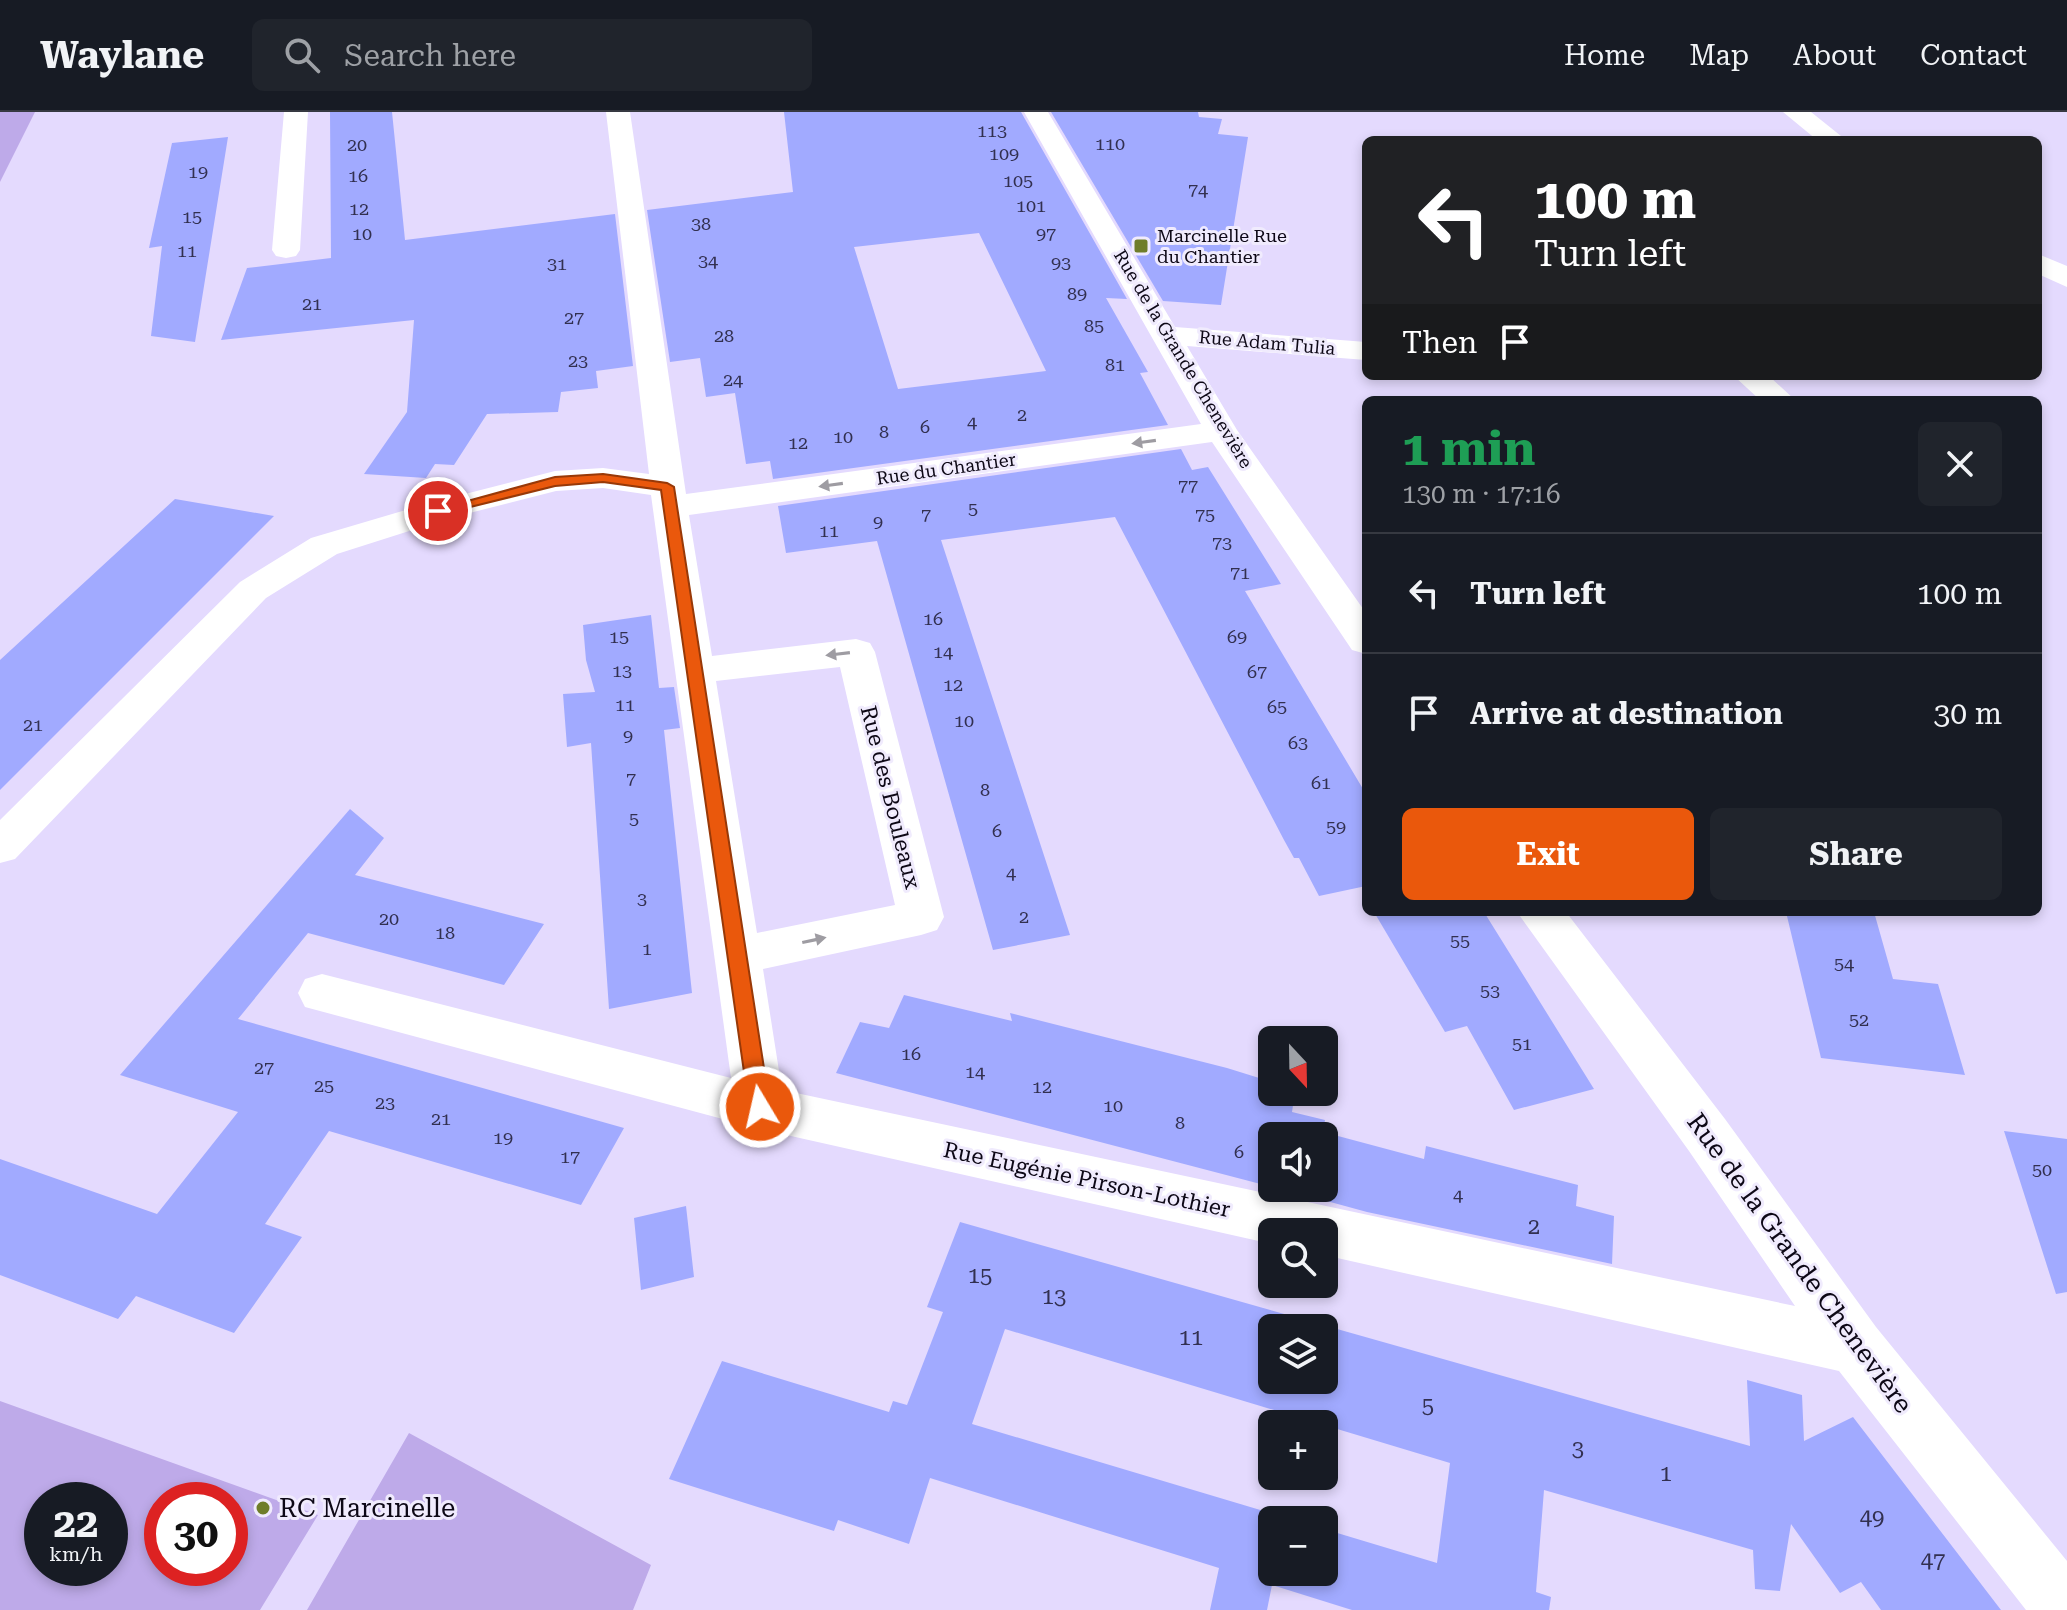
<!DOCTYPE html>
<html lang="en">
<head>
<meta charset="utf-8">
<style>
  :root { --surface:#171b24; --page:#20242c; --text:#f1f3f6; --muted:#9ea1a6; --line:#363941; --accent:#ea580c }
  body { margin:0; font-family:"Roboto Serif",serif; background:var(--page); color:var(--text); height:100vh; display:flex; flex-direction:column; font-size:30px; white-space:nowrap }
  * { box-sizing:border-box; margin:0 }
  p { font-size:26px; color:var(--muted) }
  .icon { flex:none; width:44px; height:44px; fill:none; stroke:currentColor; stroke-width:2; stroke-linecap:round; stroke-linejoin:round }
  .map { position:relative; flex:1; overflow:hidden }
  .panel { position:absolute; left:1362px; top:284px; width:680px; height:520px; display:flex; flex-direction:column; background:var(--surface); border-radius:12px; box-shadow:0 4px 12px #0003 }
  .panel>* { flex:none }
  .guide { position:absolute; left:1362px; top:24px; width:680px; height:244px; border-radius:12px; box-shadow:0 4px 12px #0003; background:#202124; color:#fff; overflow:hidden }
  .needle { width:52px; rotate:158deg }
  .fabs { position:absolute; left:1258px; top:914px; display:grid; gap:16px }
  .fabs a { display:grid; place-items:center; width:80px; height:80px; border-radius:12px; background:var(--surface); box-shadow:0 4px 12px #0003; font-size:40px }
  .speed { position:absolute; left:24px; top:1370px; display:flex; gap:16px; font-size:40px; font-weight:700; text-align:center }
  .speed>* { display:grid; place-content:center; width:104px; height:104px; border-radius:50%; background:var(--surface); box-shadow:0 4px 12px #0003; line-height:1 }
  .speed small { font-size:20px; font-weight:400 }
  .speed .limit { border:12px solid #d22; background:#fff; color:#111 }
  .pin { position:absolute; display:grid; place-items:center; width:68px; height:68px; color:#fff; margin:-34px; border:4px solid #fff; border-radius:50%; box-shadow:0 2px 8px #0007 }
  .me { position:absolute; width:88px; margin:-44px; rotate:351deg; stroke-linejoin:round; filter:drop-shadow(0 0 6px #0008) }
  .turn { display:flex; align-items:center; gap:28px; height:168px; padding:0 40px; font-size:36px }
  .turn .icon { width:104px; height:104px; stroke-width:2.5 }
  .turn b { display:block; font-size:56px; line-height:68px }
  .then { display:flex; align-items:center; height:76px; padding:0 40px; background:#0003; gap:16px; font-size:30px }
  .round { display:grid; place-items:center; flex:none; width:84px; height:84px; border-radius:12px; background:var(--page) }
  .summary { display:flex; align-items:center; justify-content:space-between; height:136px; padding:0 40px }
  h1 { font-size:48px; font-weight:700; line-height:60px; color:#1e9e55 }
  .button { display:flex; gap:16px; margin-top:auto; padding:16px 40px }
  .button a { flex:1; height:92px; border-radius:12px; background:var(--accent); color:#fff; font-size:32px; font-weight:700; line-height:92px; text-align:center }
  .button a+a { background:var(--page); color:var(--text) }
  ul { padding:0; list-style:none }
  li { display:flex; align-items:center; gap:24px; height:120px; padding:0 40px; border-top:2px solid var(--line) }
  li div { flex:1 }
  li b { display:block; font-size:30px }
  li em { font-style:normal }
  header { display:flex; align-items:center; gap:48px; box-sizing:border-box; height:112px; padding:0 40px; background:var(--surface); border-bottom:2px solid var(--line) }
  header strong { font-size:38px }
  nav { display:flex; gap:44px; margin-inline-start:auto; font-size:28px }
  .search { width:560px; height:72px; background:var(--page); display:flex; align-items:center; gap:20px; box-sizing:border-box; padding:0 28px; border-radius:12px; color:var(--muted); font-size:30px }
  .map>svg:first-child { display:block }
  .green { fill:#beaae9; fill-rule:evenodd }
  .building { fill:#a1aaff; fill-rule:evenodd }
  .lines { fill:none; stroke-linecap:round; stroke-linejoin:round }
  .minor { fill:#fff; fill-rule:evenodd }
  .oneway { fill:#9e9ca2 }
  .route { fill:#ea580c; stroke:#983908; stroke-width:2 }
  .poi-dot { fill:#6f7d2a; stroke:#f0ebfd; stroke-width:3 }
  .labels { text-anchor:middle; stroke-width:6; stroke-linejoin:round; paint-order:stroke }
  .number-label { font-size:18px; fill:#323050 }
  .far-poi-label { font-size:18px; fill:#0d0816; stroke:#f0ebfd; text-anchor:start }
  .far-street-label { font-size:18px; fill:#0d0816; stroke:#f0ebfd }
  .street-label { font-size:22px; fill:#0d0816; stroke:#f0ebfd }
  .near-number-label { font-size:22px; fill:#323050 }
  .near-street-label { font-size:26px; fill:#0d0816; stroke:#f0ebfd }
  .near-poi-label { font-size:26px; fill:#0d0816; stroke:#f0ebfd; text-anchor:start }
</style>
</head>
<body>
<header>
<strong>Waylane</strong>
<div class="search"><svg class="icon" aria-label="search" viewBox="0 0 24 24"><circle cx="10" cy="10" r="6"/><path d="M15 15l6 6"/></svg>Search here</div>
<nav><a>Home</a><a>Map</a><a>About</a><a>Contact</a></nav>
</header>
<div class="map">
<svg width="2067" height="1498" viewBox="0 0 2067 1498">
  <rect width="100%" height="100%" fill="#e4dafe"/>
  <path class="green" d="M0,0h35l-35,70z
    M0,1289l318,114 -58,95h-260zM42,1388h68v68h-68zM162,1388h68v68h-68z
    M409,1321l242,132 -18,45h-326z"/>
  <path class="building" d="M330,0h62l13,128 210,-26 18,152 -37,5 2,17 -37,4 -3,20 -71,2 -33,51 -19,-1 -9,14 -62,-4 43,-62 7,-92 -193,20 26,-72 84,-10z
    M784,0h237l106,187 -21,-1 42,74 -8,1 28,52 -395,54 -3,-18 -24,3 -11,-71 -29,4 -6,-39 -30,4 -23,-152 146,-18zM979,121l67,138 -148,18 -44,-142z
    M1051,0h147l1,5 23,2 -4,15 30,3 -27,168 -58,-4z
    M228,25l-33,205 -44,-6 11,-90 -13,2 23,-105z
    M1181,337l11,21 16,-3 73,117 -36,7 121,203v92l-47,10 -20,-38h-5l-10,-18 -169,-323 -174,23 129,395 -77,15 -116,-409 -91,12 -8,-47z
    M175,387l99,17 -274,274v-130z
    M651,503l8,73 15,-1 6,41 -16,2 28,263 -83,16 -18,-266 -24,4 -4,-53 32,-2 -9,-32 -3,-35z
    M350,697l34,29 -29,37 189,49 -40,61 -196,-52 -70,86 386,109 -43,77 -252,-74 -64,93 37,13 -68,96 -98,-37 -18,23 -118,-44v-116l157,55 81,-102 -118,-37z
    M1374,800h110l110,177 -80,21 -47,-84 -22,6z
    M1786,800h88l19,67 45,5 27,91 -144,-17z
    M904,883l108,26 -2,-8 217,55 45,14v10h23l-3,20 33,8 -2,12 101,27 2,-13 152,39 -2,21 38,10 -2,48 -245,-52 -88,-24h45v-52h-52v51l-436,-114 24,-51 29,6z
    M2004,1019l63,8v153l-11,2z
    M686,1094l8,71 -53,13 -7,-72z
    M960,1110l790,224 -3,-66 55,15 2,46 49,-24 148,193h-120l-20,-28 -21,11 -49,-69 -11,67 -25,-2 -2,-39 -209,-60 -8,102 15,5 -2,13h-197l-80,-25 -5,25h-57l9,-42 -289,-90 -21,66 -71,-24 -4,11 -165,-52 53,-118 167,51 4,-11 14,4 36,-93 -16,-5zM1272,1216h52v52h-52zM1005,1217l445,134 -13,100 -113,-34v43h-52v-52h22l-322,-96z"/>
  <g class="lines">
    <path class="minor" d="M284,0h24l-8,138 -4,6 -10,2 -10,-2 -4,-6z
      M606,0h24l56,382 515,-70 -177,-312h24l127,215 191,15v18l-179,-14 50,84 129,183v41l-14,-4 -140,-208 -523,73 23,141 144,-17 14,4 5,9 69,265 -7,13 -16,5 -158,34 19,121 1013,216 -106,-155 -172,-239h49l159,207 151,208 191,234v49h-41l-187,-239 -515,-116v-23h-52v12l-512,-115 -455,-122 -7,-14 7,-14 17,-5 409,104 -80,-583 -48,-7 -47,3 -106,27 -113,36 -71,44 -251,261 -15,4v-43l240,-238 71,-44 115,-34 129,-33 48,-3 46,6zM840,555l55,238 -138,28 -41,-252z
      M1783,0h28l35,28h-29z
      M2038,142l29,12v21l-29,-13z
      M1734,264h35l26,24h-35z"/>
  </g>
  <defs><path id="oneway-solid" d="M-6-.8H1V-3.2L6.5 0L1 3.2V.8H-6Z" transform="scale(2)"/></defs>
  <g class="oneway">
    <use href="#oneway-solid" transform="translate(1144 330) rotate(172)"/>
    <use href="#oneway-solid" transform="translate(831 373) rotate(172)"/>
    <use href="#oneway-solid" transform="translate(838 542) rotate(173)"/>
    <use href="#oneway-solid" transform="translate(814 828) rotate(-12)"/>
  </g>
  <path class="route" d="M603,362l64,9 7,4 96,620 -3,7 -7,2 -8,-2 -3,-7 -88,-617 -58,-8 -48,4 -117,29 -7,-4 124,-34z"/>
  <g class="poi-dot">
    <rect x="1133" y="126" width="16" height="16" rx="4"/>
    <circle cx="263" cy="1396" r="8"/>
  </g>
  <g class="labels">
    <g class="number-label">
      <text x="992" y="25">113</text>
      <text x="1110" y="38">110</text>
      <text x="357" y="39">20</text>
      <text x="1004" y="48">109</text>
      <text x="198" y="66">19</text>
      <text x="358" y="70">16</text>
      <text x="1018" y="75">105</text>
      <text x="1198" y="84">74</text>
      <text x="1031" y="100">101</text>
      <text x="359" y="103">12</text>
      <text x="192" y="111">15</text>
      <text x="701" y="118">38</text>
      <text x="362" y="128">10</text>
      <text x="1046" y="128">97</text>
      <text x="187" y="145">11</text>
      <text x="708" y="155">34</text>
      <text x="1061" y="157">93</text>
      <text x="557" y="158">31</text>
      <text x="1077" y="188">89</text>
      <text x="312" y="198">21</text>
      <text x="574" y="212">27</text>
      <text x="1094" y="220">85</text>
      <text x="724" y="230">28</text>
      <text x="578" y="255">23</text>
      <text x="1115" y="259">81</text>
      <text x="733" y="274">24</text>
      <text x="1022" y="309">2</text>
      <text x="972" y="316">4</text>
      <text x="925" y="321">6</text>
      <text x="884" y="326">8</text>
      <text x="843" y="331">10</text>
      <text x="798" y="337">12</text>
      <text x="1188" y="380">77</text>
      <text x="973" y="403">5</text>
      <text x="926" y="409">7</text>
      <text x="1205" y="409">75</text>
      <text x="878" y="416">9</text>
      <text x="829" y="425">11</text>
      <text x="1222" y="437">73</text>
      <text x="1240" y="467">71</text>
      <text x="933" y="513">16</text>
      <text x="619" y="531">15</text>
      <text x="1237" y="531">69</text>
      <text x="943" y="546">14</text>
      <text x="622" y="565">13</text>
      <text x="1257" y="566">67</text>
      <text x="953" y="579">12</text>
      <text x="625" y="599">11</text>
      <text x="1277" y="601">65</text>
      <text x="964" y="615">10</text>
      <text x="33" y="619">21</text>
      <text x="628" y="630">9</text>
      <text x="1298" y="637">63</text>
      <text x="631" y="673">7</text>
      <text x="1321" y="677">61</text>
      <text x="985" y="684">8</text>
      <text x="634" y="713">5</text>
      <text x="1336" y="721">59</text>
      <text x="997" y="725">6</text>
      <text x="1011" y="767">4</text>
      <text x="642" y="793">3</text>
      <text x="1024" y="811">2</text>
      <text x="389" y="813">20</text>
      <text x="445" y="827">18</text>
      <text x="1460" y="835">55</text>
      <text x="647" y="843">1</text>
      <text x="1844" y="858">54</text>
      <text x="1490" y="885">53</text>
      <text x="1859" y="914">52</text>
      <text x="1522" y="938">51</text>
      <text x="911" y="948">16</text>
      <text x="264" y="962">27</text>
      <text x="975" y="966">14</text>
      <text x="324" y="980">25</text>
      <text x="1042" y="981">12</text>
      <text x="385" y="997">23</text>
      <text x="1113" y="1000">10</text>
      <text x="441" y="1013">21</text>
      <text x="1180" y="1017">8</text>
      <text x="503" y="1032">19</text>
      <text x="1239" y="1046">6</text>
      <text x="570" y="1051">17</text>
      <text x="2042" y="1064">50</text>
      <text x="1458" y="1089">4</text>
    </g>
    <g class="far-poi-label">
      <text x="1157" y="130">Marcinelle Rue<tspan x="1157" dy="21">du Chantier</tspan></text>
    </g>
    <g class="far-street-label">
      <text transform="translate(1267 231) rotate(5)" y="6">Rue Adam Tulia</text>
      <text transform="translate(1183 247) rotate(59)" y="6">Rue de la Grande Chenevière</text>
      <text transform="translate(946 357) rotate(-8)" y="6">Rue du Chantier</text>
    </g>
    <g class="street-label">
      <text transform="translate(891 685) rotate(76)" y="8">Rue des Bouleaux</text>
      <text transform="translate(1087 1067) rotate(12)" y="8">Rue Eugénie Pirson-Lothier</text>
    </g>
    <g class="near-number-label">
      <text x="1534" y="1122">2</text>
      <text x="980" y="1171">15</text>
      <text x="1054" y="1192">13</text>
      <text x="1191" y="1233">11</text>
      <text x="1428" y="1301">5</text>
      <text x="1578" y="1344">3</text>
      <text x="1666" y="1369">1</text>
      <text x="1872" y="1413">49</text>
      <text x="1933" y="1456">47</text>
    </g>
    <g class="near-street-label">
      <text transform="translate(1800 1151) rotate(54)" y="9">Rue de la Grande Chenevière</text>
    </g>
    <g class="near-poi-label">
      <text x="279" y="1405">RC Marcinelle</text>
    </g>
  </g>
</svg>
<div class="fabs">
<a><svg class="needle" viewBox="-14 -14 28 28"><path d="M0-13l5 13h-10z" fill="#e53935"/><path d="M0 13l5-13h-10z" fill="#9ea1a6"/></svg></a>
<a><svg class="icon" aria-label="sound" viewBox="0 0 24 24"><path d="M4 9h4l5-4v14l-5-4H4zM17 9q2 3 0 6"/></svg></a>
<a><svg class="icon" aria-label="search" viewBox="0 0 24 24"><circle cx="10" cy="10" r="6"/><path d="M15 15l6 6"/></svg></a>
<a><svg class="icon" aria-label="layers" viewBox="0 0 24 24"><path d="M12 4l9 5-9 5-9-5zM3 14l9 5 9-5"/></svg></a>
<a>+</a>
<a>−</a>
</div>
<div class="speed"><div>22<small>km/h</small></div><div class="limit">30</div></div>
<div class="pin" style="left:438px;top:399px;background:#d93025"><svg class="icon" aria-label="arrive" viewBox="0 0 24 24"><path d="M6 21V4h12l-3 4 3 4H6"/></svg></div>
<svg class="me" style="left:760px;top:995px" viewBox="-20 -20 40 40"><circle r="17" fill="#ea580c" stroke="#fff" stroke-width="3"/><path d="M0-11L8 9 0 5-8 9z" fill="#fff"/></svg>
<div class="guide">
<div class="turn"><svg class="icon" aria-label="left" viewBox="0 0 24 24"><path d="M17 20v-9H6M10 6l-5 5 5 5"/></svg><div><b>100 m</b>Turn left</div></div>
<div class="then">Then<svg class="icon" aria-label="arrive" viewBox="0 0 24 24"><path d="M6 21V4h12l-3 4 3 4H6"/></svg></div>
</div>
<section class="panel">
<div class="summary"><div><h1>1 min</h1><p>130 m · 17:16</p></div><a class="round"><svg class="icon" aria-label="close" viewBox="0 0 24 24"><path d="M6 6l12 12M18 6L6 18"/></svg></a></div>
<ul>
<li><svg class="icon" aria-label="left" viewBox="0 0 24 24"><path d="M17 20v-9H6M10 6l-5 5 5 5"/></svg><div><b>Turn left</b></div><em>100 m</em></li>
<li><svg class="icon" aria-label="arrive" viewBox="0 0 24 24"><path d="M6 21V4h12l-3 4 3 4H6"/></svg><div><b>Arrive at destination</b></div><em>30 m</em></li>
</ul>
<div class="button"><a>Exit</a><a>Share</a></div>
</section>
</div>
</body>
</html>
